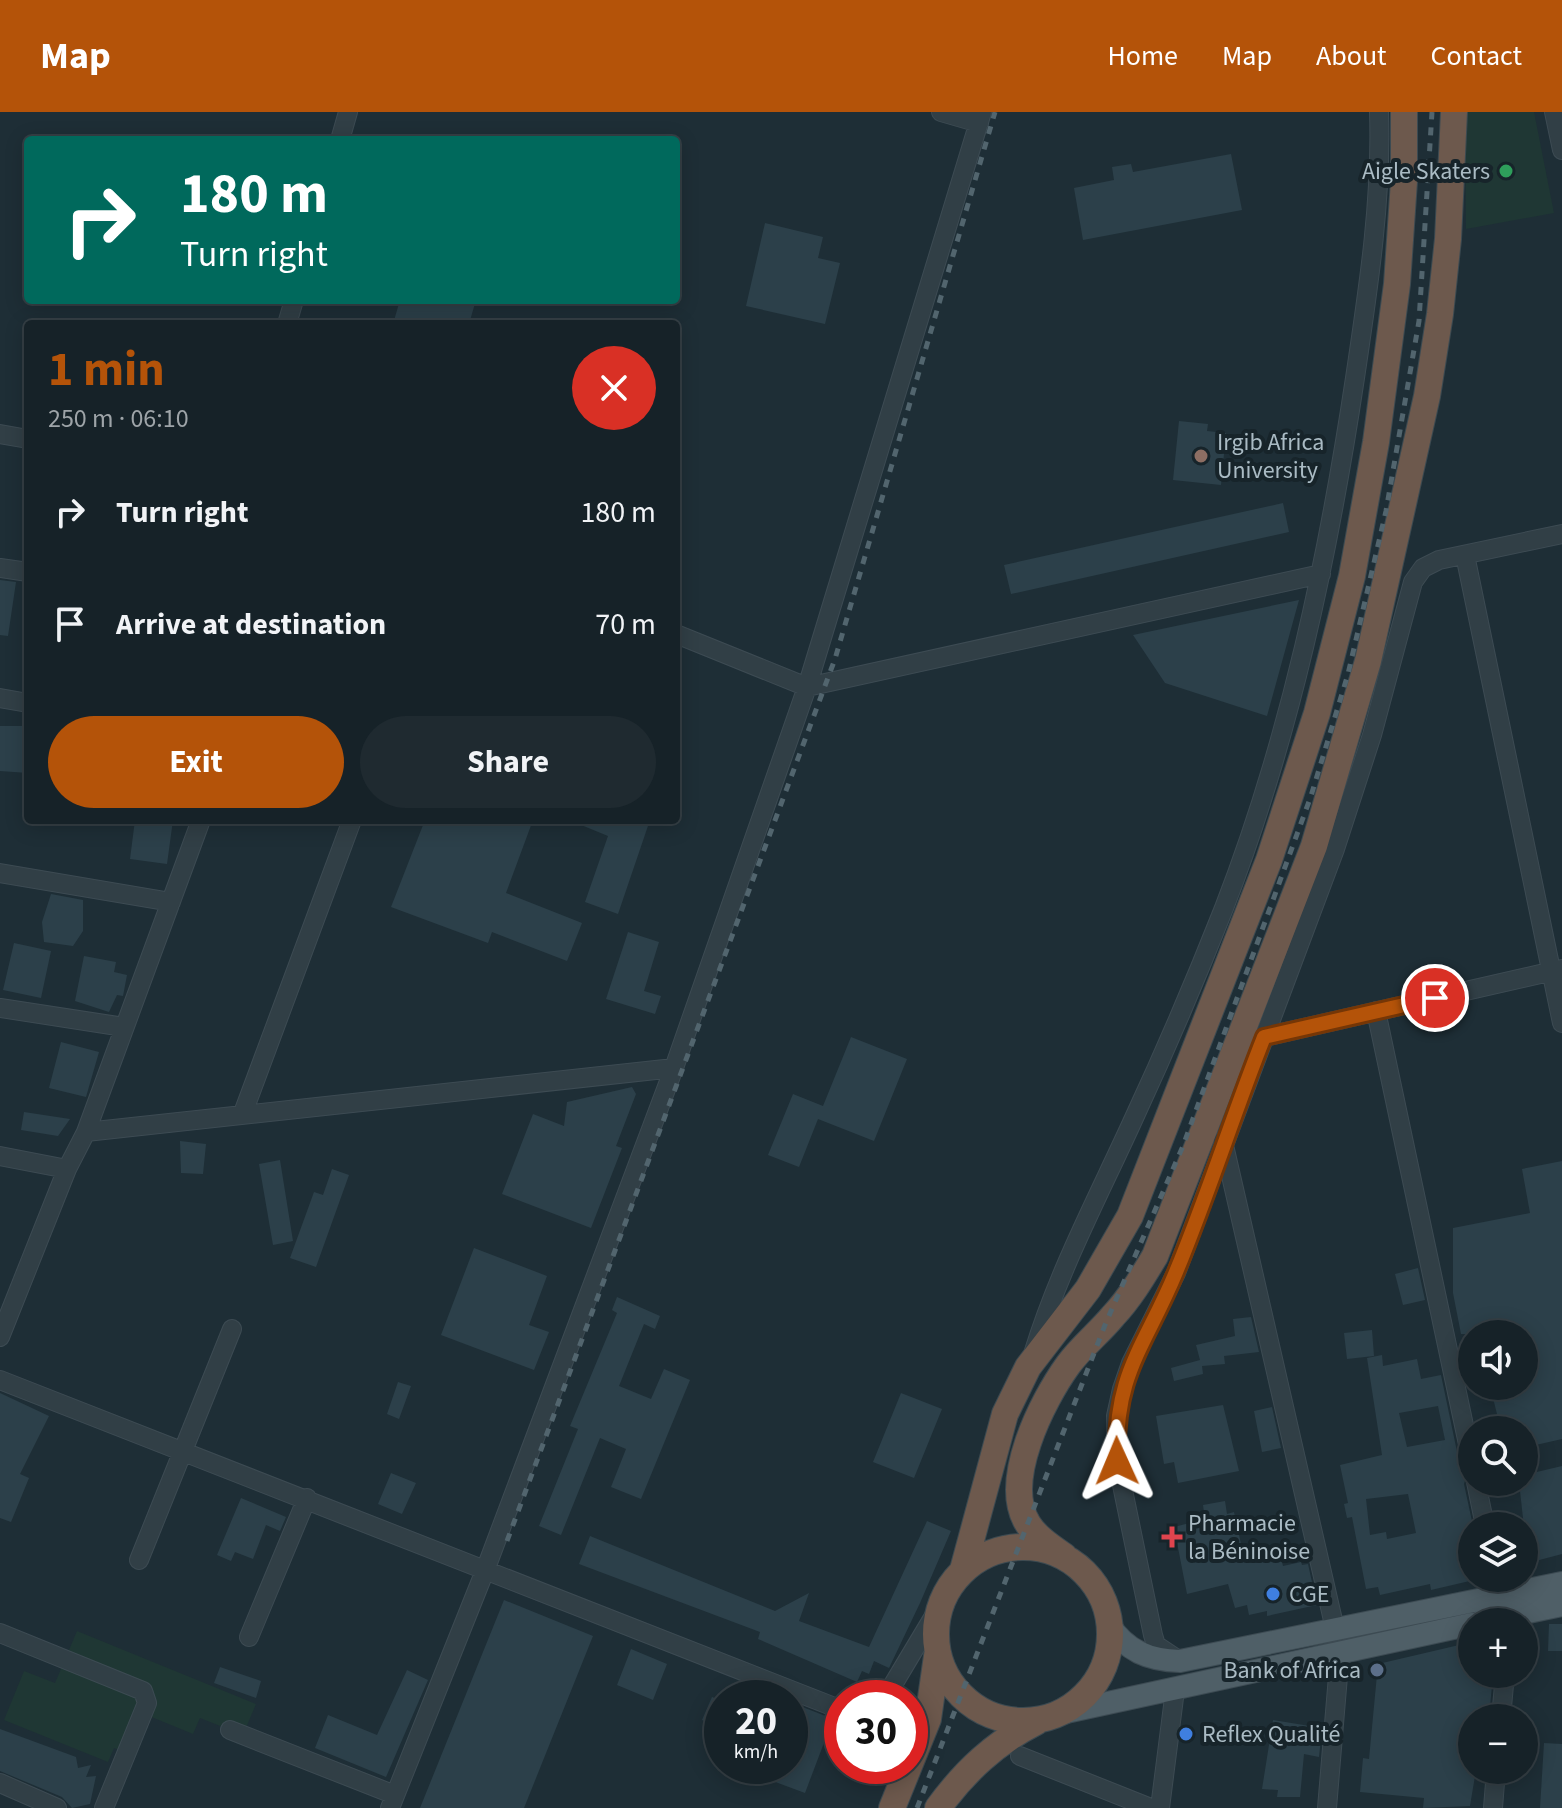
<!DOCTYPE html>
<html lang="en">
<head>
<meta charset="utf-8">
<style>
  :root { --surface:#162228; --page:#1f2a30; --text:#f1f3f6; --muted:#9ea4a8; --line:#353f45; --accent:#b45309 }
  body { margin:0; font-family:"Source Sans 3",sans-serif; background:var(--page); color:var(--text); height:100vh; display:flex; flex-direction:column; font-size:30px; white-space:nowrap }
  * { box-sizing:border-box; margin:0 }
  p { font-size:26px; color:var(--muted) }
  .icon { flex:none; width:44px; height:44px; fill:none; stroke:currentColor; stroke-width:2; stroke-linecap:round; stroke-linejoin:round }
  .map { position:relative; flex:1; overflow:hidden }
  .drawer { position:absolute; left:24px; top:208px; width:656px; height:504px; display:flex; flex-direction:column; background:var(--surface); border-radius:8px; box-shadow:0 4px 20px #0003,0 0 0 2px var(--line) }
  .drawer>* { flex:none }
  .top-card { position:absolute; left:24px; top:24px; width:656px; height:168px; border-radius:8px; box-shadow:0 4px 20px #0003,0 0 0 2px var(--line); background:#00695c; color:#fff; overflow:hidden }
  .fabs { position:absolute; left:1458px; top:1208px; display:grid; gap:16px }
  .fabs a { display:grid; place-items:center; width:80px; height:80px; border-radius:50%; background:var(--surface); box-shadow:0 4px 20px #0003,0 0 0 2px var(--line); font-size:40px }
  .speed { position:absolute; left:704px; top:1568px; display:flex; gap:16px; font-size:40px; font-weight:700; text-align:center }
  .speed>* { display:grid; place-content:center; width:104px; height:104px; border-radius:50%; background:var(--surface); box-shadow:0 4px 20px #0003,0 0 0 2px var(--line); line-height:1 }
  .speed small { font-size:20px; font-weight:400 }
  .speed .limit { border:12px solid #d22; background:#fff; color:#111 }
  .pin { position:absolute; display:grid; place-items:center; width:68px; height:68px; color:#fff; margin:-34px; border:4px solid #fff; border-radius:50%; box-shadow:0 2px 8px #0007 }
  .me { position:absolute; width:88px; margin:-44px; rotate:359deg; stroke-linejoin:round; filter:drop-shadow(0 0 6px #0008) }
  .turn { display:flex; align-items:center; gap:28px; height:168px; padding:0 24px; font-size:36px }
  .turn .icon { width:104px; height:104px; stroke-width:2.5 }
  .turn b { display:block; font-size:56px; line-height:68px }
  .round { display:grid; place-items:center; flex:none; width:84px; height:84px; border-radius:42px; background:var(--page) }
  .head { display:flex; align-items:center; justify-content:space-between; height:136px; padding:0 24px }
  h1 { font-size:48px; font-weight:700; line-height:60px; color:var(--accent) }
  .action { display:flex; gap:16px; margin-top:auto; padding:16px 24px }
  .action a { flex:1; height:92px; border-radius:48px; background:var(--accent); color:#fff; font-size:32px; font-weight:700; line-height:92px; text-align:center }
  .action a+a { background:var(--page); color:var(--text) }
  ul { padding:0; list-style:none }
  li { display:flex; align-items:center; gap:24px; height:112px; padding:0 24px }
  li div { flex:1 }
  li b { display:block; font-size:30px }
  li em { font-style:normal }
  header { display:flex; align-items:center; gap:48px; box-sizing:border-box; height:112px; padding:0 40px; background:var(--accent); color:#fff }
  header strong { font-size:38px }
  nav { display:flex; gap:44px; margin-inline-start:auto; font-size:28px }
  .map>svg:first-child { display:block }
  .green { fill:#1f3734 }
  .building { fill:#2c404a; fill-rule:evenodd }
  .lines { fill:none; stroke-linecap:round; stroke-linejoin:round }
  .minor-casing { stroke:#3d4b53; stroke-width:20 }
  .major-casing { stroke:#3d4b53; stroke-width:24 }
  .highway-casing { stroke:#3c4a51; stroke-width:28 }
  .minor { stroke:#313f46; stroke-width:18 }
  .major { stroke:#4f5f67; stroke-width:22 }
  .highway { stroke:#6d594d; stroke-width:26 }
  .rail { stroke:#52656e; stroke-width:5; stroke-dasharray:8 8; stroke-linecap:butt }
  .route-casing { stroke:#753606; stroke-width:20 }
  .route { stroke:#b45309; stroke-width:14 }
  .leisure-dot { fill:#2e9e5b; stroke:#17242a; stroke-width:3 }
  .education-dot { fill:#8d6e63; stroke:#17242a; stroke-width:3 }
  .health-dot { fill:#e0444e; stroke:#17242a; stroke-width:3 }
  .shop-dot { fill:#3f7fe0; stroke:#17242a; stroke-width:3 }
  .service-dot { fill:#5c6f8a; stroke:#17242a; stroke-width:3 }
  .labels { text-anchor:middle; stroke-width:8; stroke-linejoin:round; paint-order:stroke }
  .poi-label { font-size:24px; fill:#aabbc4; stroke:#17242a; text-anchor:start }
</style>
</head>
<body>
<header>
<strong>Map</strong>
<nav><a>Home</a><a>Map</a><a>About</a><a>Contact</a></nav>
</header>
<div class="map">
<svg width="1562" height="1696" viewBox="0 0 1562 1696">
  <rect width="100%" height="100%" fill="#1e2e36"/>
  <path class="green" d="M1465,0h69l20,101 -88,16z
    M77,1519l179,73 -13,31 -43,-17 -7,16 -44,-18 -16,39 -19,-7 -6,14 -104,-42 20,-49 31,12z"/>
  <path class="building" d="M1231,42l11,56 -159,30 -9,-52 40,-8 -2,-13 19,-3 2,8z
    M765,111l58,14 -5,21 22,5 -15,61 -79,-18z
    M400,188h76l-7,24h-76z
    M1179,309l29,3 -1,7 19,2 -5,52 -48,-5z
    M1283,391l6,29 -278,62 -7,-29z
    M0,468l16,2 -8,54 -8,-1z
    M1299,488l-32,116 -102,-33 -32,-48z
    M0,614h28v47l-28,-2z
    M135,708h38l-6,44 -37,-5z
    M425,708h108l-27,73 76,30 -15,38 -75,-29 -4,11 -97,-36z
    M569,708h81l-32,94 -33,-12 23,-66z
    M51,782l32,6v31l-10,15 -29,-4 -2,-20z
    M628,820l31,10 -15,49 17,5 -6,18 -49,-15z
    M14,831l37,8 -10,47 -38,-8z
    M84,844l32,6 -2,10 13,3 -4,21 -6,-1 -8,17 -34,-11z
    M851,925l56,22 -33,82 -56,-22 -19,48 -31,-12 25,-61 30,12z
    M61,930l38,10 -13,45 -37,-9z
    M632,975l4,7 -20,52 6,2 -31,80 -89,-34 31,-80 31,12 3,-24z
    M24,1000l46,7 -12,17 -37,-6z
    M180,1029l26,3 -3,30 -22,-1z
    M280,1048l13,81 -20,4 -14,-81z
    M1562,1049v278l-35,8 -3,-17h-23l-11,-44h34v-52h-63l-8,-41v-65l77,-15 -8,-44z
    M332,1057l17,6 -33,92 -26,-9 24,-66 9,3z
    M474,1136l73,28 -18,49 20,7 -15,38 -93,-35z
    M1418,1156l7,32 -22,5 -8,-31z
    M617,1185l43,19 -5,13 -11,-5 -25,62 32,13 13,-30 26,11 -49,119 -30,-12 15,-38 -26,-11 -39,97 -22,-9 39,-97 -8,-3 47,-113 -5,-3z
    M1251,1205l8,35 -35,4 1,8 -23,2 1,8 -29,7 -3,-13 29,-8 -4,-15 39,-9 -2,-17z
    M1372,1218l2,26 -27,3 -3,-26z
    M1382,1243l1,11 34,-7 4,20 20,-4 19,91 7,8 -3,10 9,42 1,54 -43,10 -1,-6 -50,11 -2,-8 -12,2 -14,-72 -5,1 -3,-14 4,-1 -8,-38 42,-10 -15,-97zM1438,1294l7,34 -38,7 -8,-34zM1408,1382l8,39 -29,6 -1,-7 -16,3 -4,-36z
    M398,1270l13,4 -12,33 -12,-5z
    M0,1281l49,23 -29,58 9,4 -18,44 -11,-4z
    M901,1281l41,16 -28,69 -41,-16z
    M1223,1293l16,66 -61,12 -4,-21 -10,2 -8,-48z
    M1272,1295l9,41 -19,4 -8,-41z
    M1562,1354v88l-34,9 -9,-81h5v-7z
    M391,1361l25,10 -14,31 -24,-10z
    M241,1386l45,19 -6,14 -14,-6 -13,34 -18,-7 -4,9 -14,-6z
    M1225,1389l2,13 7,-2 11,50 35,-8 3,12 18,-4 1,3 6,-1 9,41 -50,11v-5l-18,4 -2,-10 -12,3 -7,-24 -41,10 -13,-67 31,-8 -2,-14z
    M927,1409l24,10 -31,72 -31,65 -15,-7 -5,13 -7,-3 -5,11 -99,-43 2,-7 -181,-68 11,-28 185,75 34,-18 -10,28 70,26z
    M504,1488l89,36 -69,172h-104z
    M1549,1512h13v27h-14z
    M1472,1530v32h21l-4,44h-17v52h4l-6,36 -47,2 1,-10 -64,-6 3,-34 6,1 9,-95z
    M631,1537l36,15 -14,36 -36,-15z
    M220,1555l41,14 -5,17 -42,-15z
    M407,1558l21,10 -42,97 -71,-29 13,-33 49,20z
    M712,1585l10,4v28l-20,-9z
    M800,1594l33,13 -28,74 -70,-26 55,-1v-47l4,1z
    M1273,1608l49,8 -3,29 -15,-3 -4,43h-23l1,-7 -16,-1z
    M0,1617l76,28 2,11 13,-3 -5,12 10,-1 -6,28 -18,4 -10,-11 -62,-26z
    M1544,1631l18,1v64h-22z"/>
  <g class="lines">
    <g class="minor-casing">
      <path id="minor" d="M941,0l38,11
        M1554,0l8,38
        M340,28l8,-28
        M287,212l7,-24
        M0,322l28,5
        M1465,443l97,468
        M0,456l28,4
        M676,522l131,53 514,-113
        M0,586l28,5
        M0,761l171,29
        M0,896l124,19
        M1376,899l96,452
        M1264,925l298,-68
        M243,1001l109,-293
        M86,1020l588,-64
        M1223,1029l112,488
        M0,1044l67,13
        M0,1225l67,-168 19,-37 115,-312
        M1034,1239c25,-81 65,-156 100,-233 32,-69 62,-139 90,-210 66,-170 104,-350 131,-530 13,-88 27,-177 24,-266
        M0,1268l842,330
        M1476,1370l9,44
        M139,1448l93,-231
        M0,1521l143,58 4,12 -43,105
        M249,1525l58,-139
        M1180,1549l-24,-16 -3,-10 -36,-174 -1,-45 6,-27 9,-26 45,-90 159,-424 37,-114 41,-153 10,-14 16,-8 123,-26
        M885,1586l55,-92
        M1501,1606l4,-44
        M230,1618l165,65
        M1020,1644l131,52
        M0,1671l57,25
        M390,1696l96,-240 188,-500 133,-381 175,-575
        M1160,1696l15,-118
        M1327,1696l13,-156
        M1493,1696l3,-38"/>
    </g>
    <g class="major-casing">
      <path id="major" d="M1480,1510l82,-17
        M1109,1513c18,26 39,35 71,36l382,-78
        M1057,1602l415,-90"/>
    </g>
    <g class="highway-casing">
      <path id="highway" d="M936 1522a87 87 0 1 1 174 0a87 87 0 1 1-174 0Z
        M1064,1444c-13,-9 -28,-19 -36,-32 -27,-42 14,-123 40,-159 13,-18 31,-32 45,-49 17,-18 30,-40 42,-60l159,-410 54,-185 59,-265 13,-82 8,-75 6,-127
        M963,1458l42,-156 23,-47 60,-78 42,-73 139,-356 48,-147 35,-137 24,-134 21,-158 7,-103v-69
        M892,1696l36,-89 9,-63
        M938,1696c27,-37 57,-65 98,-86"/>
    </g>
    <use href="#minor" class="minor"/>
    <use href="#major" class="major"/>
    <use href="#highway" class="highway"/>
    <path class="rail" d="M507,1429l328,-882 160,-547
      M917,1696l188,-483 78,-179 128,-350 37,-122 38,-163 33,-190 13,-209"/>
  </g>
  <g class="lines">
    <g class="route-casing">
      <path id="route" d="M1117,1349c-3,-88 28,-114 59,-189 32,-77 57,-157 88,-235l171,-39"/>
    </g>
    <use href="#route" class="route"/>
  </g>
  <circle class="leisure-dot" cx="1506" cy="59" r="8"/>
  <circle class="education-dot" cx="1201" cy="344" r="8"/>
  <path class="health-dot" d="M1168 1413h8v8h8v8h-8v8h-8v-8h-8v-8h8z"/>
  <g class="shop-dot">
    <circle cx="1273" cy="1482" r="8"/>
    <circle cx="1186" cy="1622" r="8"/>
  </g>
  <circle class="service-dot" cx="1377" cy="1558" r="8"/>
  <g class="labels">
    <g class="poi-label">
      <text x="1490" y="67" text-anchor="end">Aigle Skaters</text>
      <text x="1217" y="338">Irgib Africa<tspan x="1217" dy="28">University</tspan></text>
      <text x="1188" y="1419">Pharmacie<tspan x="1188" dy="28">la Béninoise</tspan></text>
      <text x="1289" y="1490">CGE</text>
      <text x="1361" y="1566" text-anchor="end">Bank of Africa</text>
      <text x="1202" y="1630">Reflex Qualité</text>
    </g>
  </g>
</svg>
<div class="fabs">
<a><svg class="icon" aria-label="sound" viewBox="0 0 24 24"><path d="M4 9h4l5-4v14l-5-4H4zM17 9q2 3 0 6"/></svg></a>
<a><svg class="icon" aria-label="search" viewBox="0 0 24 24"><circle cx="10" cy="10" r="6"/><path d="M15 15l6 6"/></svg></a>
<a><svg class="icon" aria-label="layers" viewBox="0 0 24 24"><path d="M12 4l9 5-9 5-9-5zM3 14l9 5 9-5"/></svg></a>
<a>+</a>
<a>−</a>
</div>
<div class="speed"><div>20<small>km/h</small></div><div class="limit">30</div></div>
<div class="pin" style="left:1435px;top:886px;background:#d93025"><svg class="icon" aria-label="arrive" viewBox="0 0 24 24"><path d="M6 21V4h12l-3 4 3 4H6"/></svg></div>
<svg class="me" style="left:1117px;top:1349px" viewBox="-20 -20 40 40"><path d="M0-17L14 15 0 8-14 15z" fill="#b45309" stroke="#fff" stroke-width="4"/></svg>
<div class="top-card">
<div class="turn"><svg class="icon" aria-label="right" viewBox="0 0 24 24"><path d="M7 20v-9h11M14 6l5 5-5 5"/></svg><div><b>180 m</b>Turn right</div></div>
</div>
<section class="drawer">
<div class="head"><div><h1>1 min</h1><p>250 m · 06:10</p></div><a class="round" style="background:#d93025;color:#fff"><svg class="icon" aria-label="close" viewBox="0 0 24 24"><path d="M6 6l12 12M18 6L6 18"/></svg></a></div>
<ul>
<li><svg class="icon" aria-label="right" viewBox="0 0 24 24"><path d="M7 20v-9h11M14 6l5 5-5 5"/></svg><div><b>Turn right</b></div><em>180 m</em></li>
<li><svg class="icon" aria-label="arrive" viewBox="0 0 24 24"><path d="M6 21V4h12l-3 4 3 4H6"/></svg><div><b>Arrive at destination</b></div><em>70 m</em></li>
</ul>
<div class="action"><a>Exit</a><a>Share</a></div>
</section>
</div>
</body>
</html>
